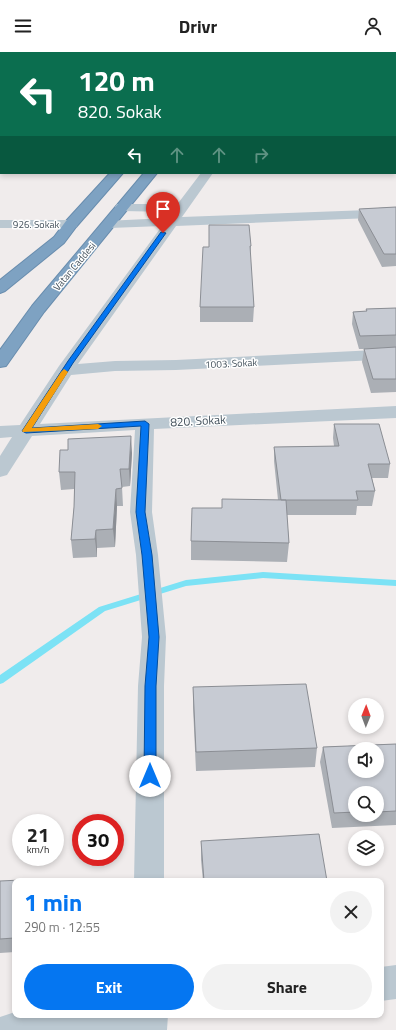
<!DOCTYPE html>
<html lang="en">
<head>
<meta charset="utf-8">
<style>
  :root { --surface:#fff; --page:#f2f2f2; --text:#222; --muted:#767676; --accent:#0576f1 }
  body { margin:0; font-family:"Titillium Web",sans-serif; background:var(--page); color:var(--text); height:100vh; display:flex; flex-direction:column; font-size:15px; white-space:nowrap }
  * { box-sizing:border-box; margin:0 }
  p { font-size:13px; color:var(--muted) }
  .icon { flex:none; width:22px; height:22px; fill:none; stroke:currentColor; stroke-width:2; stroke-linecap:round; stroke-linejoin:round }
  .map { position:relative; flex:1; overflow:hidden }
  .sheet { position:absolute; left:12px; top:826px; width:372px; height:140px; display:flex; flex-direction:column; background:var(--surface); border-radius:8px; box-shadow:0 2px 6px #0003 }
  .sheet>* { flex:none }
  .guide { position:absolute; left:0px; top:0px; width:396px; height:122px; box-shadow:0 2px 6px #0003; background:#0b6e4f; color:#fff; overflow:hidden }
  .needle { width:26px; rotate:1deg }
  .buttons { position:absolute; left:348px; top:646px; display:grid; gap:8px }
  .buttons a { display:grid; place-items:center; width:36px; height:36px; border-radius:50%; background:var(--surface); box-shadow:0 2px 6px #0003; font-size:20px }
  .speed { position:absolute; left:12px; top:762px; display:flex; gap:8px; font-size:20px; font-weight:700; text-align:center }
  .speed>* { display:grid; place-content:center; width:52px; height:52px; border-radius:50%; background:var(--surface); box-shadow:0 2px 6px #0003; line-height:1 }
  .speed small { font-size:10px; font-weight:400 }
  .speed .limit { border:6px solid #d22; background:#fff; color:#111 }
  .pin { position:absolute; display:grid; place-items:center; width:34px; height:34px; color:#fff; margin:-41px -17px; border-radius:50% 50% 50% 0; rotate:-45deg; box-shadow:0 0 4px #0007 }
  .pin .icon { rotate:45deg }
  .me { position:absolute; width:44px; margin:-22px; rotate:0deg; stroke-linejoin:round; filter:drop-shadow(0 0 3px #0008) }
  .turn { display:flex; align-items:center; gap:14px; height:84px; padding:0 12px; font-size:18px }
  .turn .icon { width:52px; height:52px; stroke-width:2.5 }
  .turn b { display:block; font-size:28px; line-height:34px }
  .lanes { display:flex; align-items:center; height:38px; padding:0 12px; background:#0003; justify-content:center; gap:20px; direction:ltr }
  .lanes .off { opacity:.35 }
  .round { display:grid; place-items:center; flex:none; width:42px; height:42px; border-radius:21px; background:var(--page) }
  .head { display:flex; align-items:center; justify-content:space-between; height:68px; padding:0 12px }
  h1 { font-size:24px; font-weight:700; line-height:30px; color:var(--accent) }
  .button { display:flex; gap:8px; margin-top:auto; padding:8px 12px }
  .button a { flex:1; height:46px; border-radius:24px; background:var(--accent); color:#fff; font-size:16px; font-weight:700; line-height:46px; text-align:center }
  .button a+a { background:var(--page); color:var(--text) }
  header { display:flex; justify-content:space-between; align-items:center; height:52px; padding:0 12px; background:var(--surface); font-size:18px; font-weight:700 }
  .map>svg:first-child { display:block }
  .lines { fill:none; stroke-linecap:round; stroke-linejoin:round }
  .stream { fill:#7ce2f5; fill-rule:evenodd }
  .highway-casing { stroke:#698dae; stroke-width:2 }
  .minor { fill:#bbc8d1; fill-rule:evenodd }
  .highway { fill:#7ea2c2; fill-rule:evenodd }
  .wall { fill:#abafb5; fill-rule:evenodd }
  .shaded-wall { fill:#8b8e94 }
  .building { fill:#c7cbd3; stroke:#8b8e94; fill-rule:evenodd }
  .route { fill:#0576f1; stroke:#034d9d }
  .slow { fill:#f59e0b }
  .labels { text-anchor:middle; stroke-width:3; stroke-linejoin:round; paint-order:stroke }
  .far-street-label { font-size:10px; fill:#43515c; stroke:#fff }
  .street-label { font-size:12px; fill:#43515c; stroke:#fff }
</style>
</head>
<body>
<header><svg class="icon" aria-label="menu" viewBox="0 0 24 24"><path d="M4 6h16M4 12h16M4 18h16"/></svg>Drivr<svg class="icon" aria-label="person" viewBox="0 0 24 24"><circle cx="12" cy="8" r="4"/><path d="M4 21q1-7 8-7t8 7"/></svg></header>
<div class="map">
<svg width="396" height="978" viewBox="0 0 396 978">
  <rect width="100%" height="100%" fill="#f0ecec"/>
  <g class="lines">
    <path class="stream" d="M263,520l133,8v6l-133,-8 -77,8 -81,25 -102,72 -3,1v-9l99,-68 87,-27z"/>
    <g class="highway-casing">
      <path id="highway" d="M243,0h11l-12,1z
        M270,0h11l-12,1z
        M110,121h13l-47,54 -12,16 -59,48 -5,2v-13l54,-43 12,-16z
        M144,121h13l-113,139 -38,54 -6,1v-17l32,-44z"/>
    </g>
    <path class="minor" d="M14,0h11l1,1h-11z
      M306,0h10l-11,1z
      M395,6h1v6h-1z
      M0,25h1v6h-1z
      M395,30h1v6h-1z
      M395,55h1v6h-1z
      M395,87h1v9h-1z
      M201,121h12l-31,44 214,-8v8l-220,9 -98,138 37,-3 61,-1 220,-11v10l-220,11 -61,1 -44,4 -31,49 356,-18v12l-242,11 -2,83 6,43 8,82 -2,49v195h-30l4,-195 4,-49 -6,-82 -6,-43 5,-82 -103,6 -25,39 -7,2v-21l12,-19 -12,1v-12l20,-1 39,-59 103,-140 -52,2 -5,-1 -2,-3 2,-3 63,-3 4,-6 -50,-1 -5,-1 -2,-3 2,-3h54l5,2z
      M0,168h71l5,1 2,3 -2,3 -5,1h-71z
      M396,913v34l-15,2v-34z
      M15,960v3h153l-1,15h-167v-13z"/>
    <use href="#highway" class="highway"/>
  </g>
  <path class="wall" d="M396,155v59l-14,1 -24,-47 1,-11z
    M209,173l42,21 -1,12 4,49 -1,15h-53v-15l9,-60z
    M396,256v84l-25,1 -9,-31 2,-13h-5l-7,-25 1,-12 13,-1v-2z
    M334,372l56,40 -2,14h-16l3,13 -3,15h-15l-1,9h-69l2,28 -2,19 -96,-2v-19l30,-33 57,-8 -4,-39v-14l60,-1 -1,-8z
    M132,401l-2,33 -8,1 1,19h-6l-2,41 -18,1v9l-24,1 -2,-18 3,-33v-18l-13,1 -2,-18z
    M193,635l124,61 -2,19 -119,4 -3,-64z
    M396,692v81l-64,3 -12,-66 3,-15zM355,741h22v22h-22z
    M201,789l126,40h-124l-2,-21z
    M0,829h15v71l-15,1z"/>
  <path class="shaded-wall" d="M182,0h12v1h-14z
    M0,97h1v12h-1z
    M131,384l1,17 -2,33 -1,-17z
    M116,437l1,17 -2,41 -2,-18z
    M96,478l1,18v9l-2,-18z"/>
  <path class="building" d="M96,0h86l-2,1h-83z
    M0,39l1,1v21v-5h-1z
    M1,63v34h-1v-33z
    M396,155v47h-12l-25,-45z
    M209,173h40l2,21h-1l4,61h-54l3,-60h6z
    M396,256v27l-36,1 -7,-24 14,-1 -1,-2z
    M396,295v32h-23l-9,-30z
    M334,372h45l11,40h-22l7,27h-19l2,9h-77l-7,-53 65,-1z
    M131,384l-2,33h-9l2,19 -6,1 -3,40 -17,1 -1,9 -24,1 3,-33 1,-35h-16l1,-22h8v-11z
    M222,447l64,1 3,43 -98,-2 1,-33h30z
    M306,632l11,64 -121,4 -3,-65z
    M396,692v67l-19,1v-19h-22v19l-21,1 -11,-66zM355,697h22v22h-22z
    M319,782l8,47h-123l-3,-40z
    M21,828v1h-6v52l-1,5 -14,1v-58z"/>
  <path class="route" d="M161,180l5,1 -93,130 -41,65 113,-7 4,3 -4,88 7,43 7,82 -3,49v90l-2,4 -4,1 -4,-1 -2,-4 1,-90 4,-49 -7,-82 -6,-43 5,-86 -115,7 -4,-2 46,-70z"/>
  <path class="slow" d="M64,317l4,3 -36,56 66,-4 4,2 -4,3 -75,3 -1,-1 39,-59z"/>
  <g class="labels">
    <g class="far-street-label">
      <text x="36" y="176">926. Sokak</text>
      <text transform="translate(74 214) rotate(-50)" y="4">Vatan Caddesi</text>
      <text transform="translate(231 311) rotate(-3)" y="4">1003. Sokak</text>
    </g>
    <g class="street-label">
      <text transform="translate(198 369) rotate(-3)" y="4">820. Sokak</text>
    </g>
  </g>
</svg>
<div class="buttons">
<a><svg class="needle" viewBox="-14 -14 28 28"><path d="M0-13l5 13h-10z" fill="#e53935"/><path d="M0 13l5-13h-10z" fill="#767676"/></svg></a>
<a><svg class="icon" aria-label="sound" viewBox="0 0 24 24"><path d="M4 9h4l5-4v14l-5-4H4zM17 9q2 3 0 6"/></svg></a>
<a><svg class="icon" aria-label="search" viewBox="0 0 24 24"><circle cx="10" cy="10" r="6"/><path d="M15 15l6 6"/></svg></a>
<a><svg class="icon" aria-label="layers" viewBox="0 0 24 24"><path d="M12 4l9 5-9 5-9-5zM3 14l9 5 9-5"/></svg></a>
</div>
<div class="speed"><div>21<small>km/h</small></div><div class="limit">30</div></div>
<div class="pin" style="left:163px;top:181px;background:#d93025"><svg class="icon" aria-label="arrive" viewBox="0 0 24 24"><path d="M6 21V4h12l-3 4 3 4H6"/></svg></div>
<svg class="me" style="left:150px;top:724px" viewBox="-20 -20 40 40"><circle r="19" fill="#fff"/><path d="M0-13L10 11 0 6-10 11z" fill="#0576f1"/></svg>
<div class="guide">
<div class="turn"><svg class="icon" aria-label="left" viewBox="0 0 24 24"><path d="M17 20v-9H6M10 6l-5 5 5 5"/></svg><div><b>120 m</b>820. Sokak</div></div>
<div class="lanes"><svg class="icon" aria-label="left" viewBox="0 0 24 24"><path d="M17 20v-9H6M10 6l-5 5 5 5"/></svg><svg class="icon off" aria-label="ahead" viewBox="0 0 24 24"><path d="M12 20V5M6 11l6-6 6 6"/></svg><svg class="icon off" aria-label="ahead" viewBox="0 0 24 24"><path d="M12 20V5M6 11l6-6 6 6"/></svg><svg class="icon off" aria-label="right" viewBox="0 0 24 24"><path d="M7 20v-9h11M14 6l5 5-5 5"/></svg></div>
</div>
<section class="sheet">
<div class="head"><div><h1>1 min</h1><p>290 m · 12:55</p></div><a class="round"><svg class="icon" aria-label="close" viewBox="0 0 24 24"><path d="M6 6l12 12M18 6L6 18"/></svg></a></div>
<div class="button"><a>Exit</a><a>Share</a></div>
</section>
</div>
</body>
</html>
